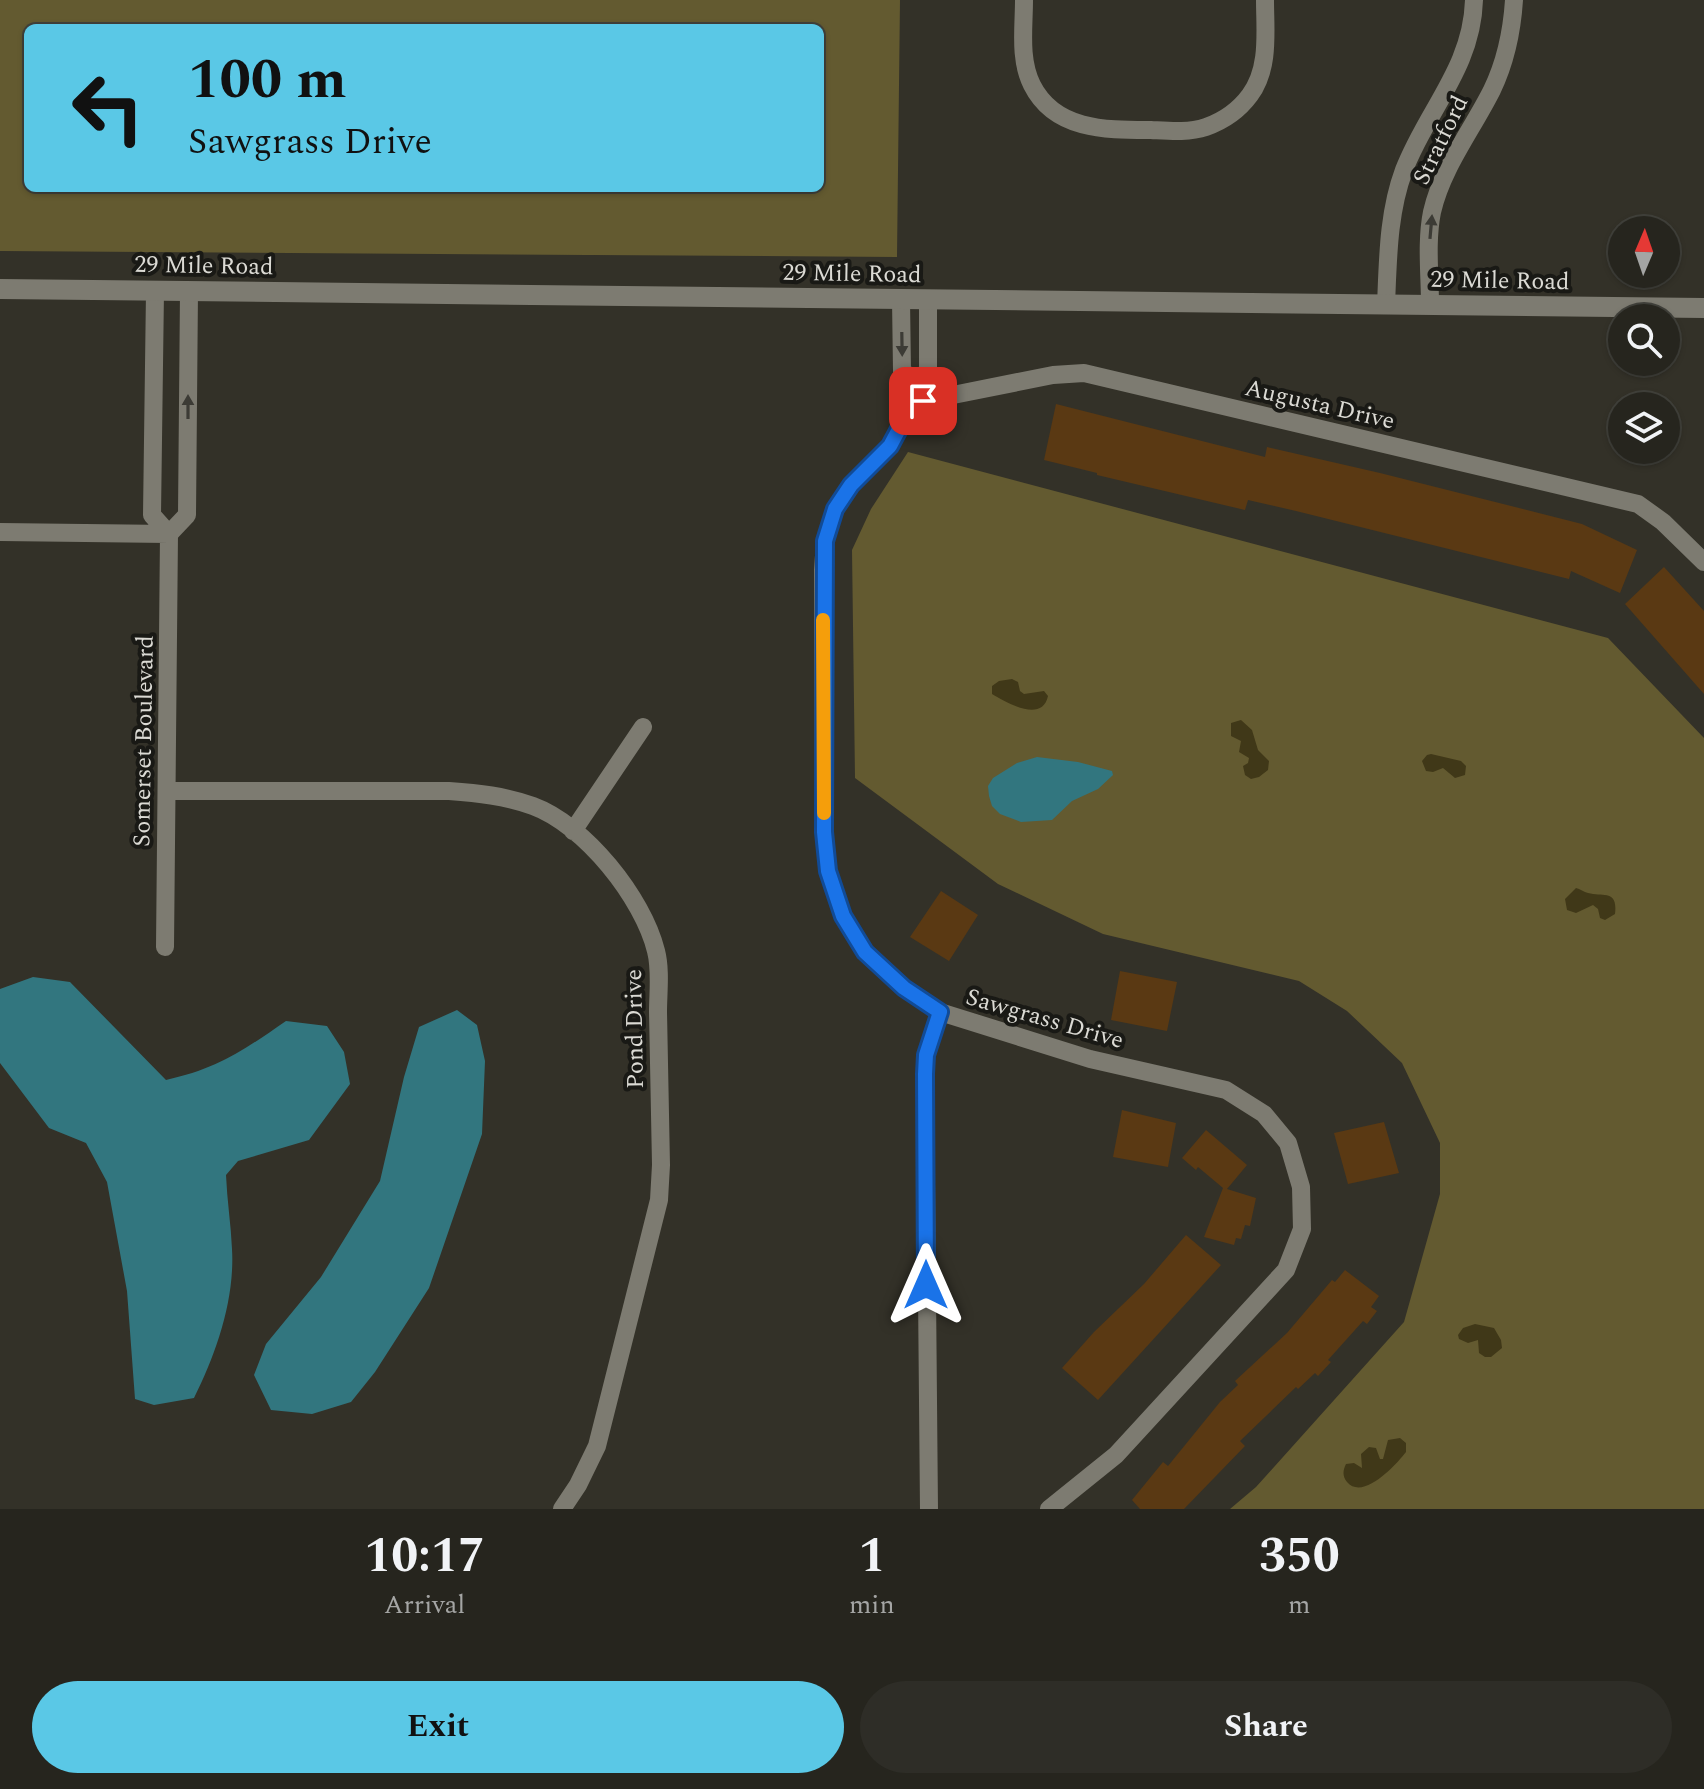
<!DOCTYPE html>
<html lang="en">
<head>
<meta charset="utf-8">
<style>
  :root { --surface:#26251e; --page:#2e2d27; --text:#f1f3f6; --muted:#a4a5a4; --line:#42423c; --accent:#5ac8e6 }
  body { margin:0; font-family:Spectral,serif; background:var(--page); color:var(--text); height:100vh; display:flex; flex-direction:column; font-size:30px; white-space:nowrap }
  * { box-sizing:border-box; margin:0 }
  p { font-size:26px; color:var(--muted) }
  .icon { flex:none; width:44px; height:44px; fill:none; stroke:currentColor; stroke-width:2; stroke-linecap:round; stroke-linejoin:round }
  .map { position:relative; height:1509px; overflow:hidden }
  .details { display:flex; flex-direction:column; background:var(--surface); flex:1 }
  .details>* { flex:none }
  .guide { position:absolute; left:24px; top:24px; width:800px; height:168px; border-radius:12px; box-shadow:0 2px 6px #0004,0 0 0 2px var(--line); background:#5ac8e6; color:#111; overflow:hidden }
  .needle { width:52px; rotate:2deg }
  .buttons { position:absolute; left:1608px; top:216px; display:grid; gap:16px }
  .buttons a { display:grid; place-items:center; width:72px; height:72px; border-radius:50%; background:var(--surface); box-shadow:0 2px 6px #0004,0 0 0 2px var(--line); font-size:40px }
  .pin { position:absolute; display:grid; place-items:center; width:68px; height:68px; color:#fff; margin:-34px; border-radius:16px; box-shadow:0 4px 12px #0006 }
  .me { position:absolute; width:88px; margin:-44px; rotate:0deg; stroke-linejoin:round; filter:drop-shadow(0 0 6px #0008) }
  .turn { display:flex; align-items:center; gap:28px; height:168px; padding:0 32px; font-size:36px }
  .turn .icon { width:104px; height:104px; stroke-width:2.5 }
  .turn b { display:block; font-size:56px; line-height:68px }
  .eta { display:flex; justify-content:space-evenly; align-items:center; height:136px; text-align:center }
  .eta b { font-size:48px; font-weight:700; line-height:56px }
  .primary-button { display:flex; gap:16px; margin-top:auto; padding:16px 32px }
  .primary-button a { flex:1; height:92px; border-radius:48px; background:var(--accent); color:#111; font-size:32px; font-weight:700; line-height:92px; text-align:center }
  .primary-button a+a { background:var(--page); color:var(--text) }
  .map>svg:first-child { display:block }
  .green { fill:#635a30; fill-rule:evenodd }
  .sand { fill:#403818 }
  .water { fill:#32767f }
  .building { fill:#5a3913 }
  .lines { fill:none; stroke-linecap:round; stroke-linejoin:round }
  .minor { stroke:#7d7b71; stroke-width:18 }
  .tertiary { stroke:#7d7b71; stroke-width:20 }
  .oneway { fill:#3c3b35 }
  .route-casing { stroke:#114b97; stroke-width:20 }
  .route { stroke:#1a73e8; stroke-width:14 }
  .slow { stroke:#f59e0b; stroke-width:14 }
  .labels { text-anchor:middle; stroke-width:8; stroke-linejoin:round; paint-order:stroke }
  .street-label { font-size:24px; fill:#dbdad4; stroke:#191915 }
</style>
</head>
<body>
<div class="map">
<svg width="1704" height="1509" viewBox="0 0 1704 1509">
  <rect width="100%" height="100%" fill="#333128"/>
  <path class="green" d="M0,0h900l-3,257 -897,-6zM820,28v160h-792v-160z
    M908,452l700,186 96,100v771h-474l26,-22 148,-165 36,-128v-51l-38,-80 -55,-52 -48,-30 -196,-47 -105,-50 -143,-106 -3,-228 19,-41z"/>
  <path class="sand" d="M1012,679l6,3 2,9 4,3 20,-3 4,5c-6,28 -42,6 -56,-2v-8l7,-5z
    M1241,720l11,10 6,20 11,11 -1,9 -9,7 -8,2 -6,-4 -2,-9 5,-3 1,-5 -10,-6 2,-11 -10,-5v-13z
    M1431,754l30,7 5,5 -1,9 -10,3 -12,-10 -10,4 -7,-1 -4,-10 5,-6z
    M1576,888c4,1 8,4 12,5 15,4 30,-4 27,21l-10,6 -5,-2 -2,-9 -5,-4 -17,8 -9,-3 -2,-11z
    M1475,1324l19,4 7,12 1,8 -11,9h-6l-6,-4 -1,-13 -10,3 -9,-4 -1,-4 5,-7z
    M1400,1438l6,5v9c-10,13 -43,49 -59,30 -5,-6 -4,-12 -1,-18l8,-1 8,5 -1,-14 8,-7 7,1 4,11h3l5,-19z"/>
  <path class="water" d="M1037,757l41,5 34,9 1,4 -15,14 -26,12 -20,19 -31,2 -21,-8 -8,-8 -3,-10 -1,-10 5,-8 24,-15z
    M33,977l37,5 96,98c51,-11 78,-30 120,-59l41,5 17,26 6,32 -41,56 -71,21 -12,14c1,25 5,50 6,74 3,51 -16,105 -38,149l-40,7 -19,-6 -8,-108 -20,-109 -21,-39 -37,-15 -49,-65v-74z
    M457,1010l20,15 8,36 -3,73 -53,154 -54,84 -24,30 -39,12 -41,-4 -17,-35 12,-31 55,-67 59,-96 24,-104 15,-50z"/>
  <path class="building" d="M1056,404l209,53 2,-10 113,26 202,51 55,26 -17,43 -49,-22 -2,8 -273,-68 -48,-11 -3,10 -148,-35v-2l-53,-13z
    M1664,567l40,44v83l-79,-90z
    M941,891l37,24 -29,46 -39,-24z
    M1120,971l57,11 -10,49 -56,-11z
    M1122,1110l54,13 -8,44 -55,-10z
    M1384,1122l15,51 -51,11 -14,-51z
    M1206,1130l41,35 -20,24 29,9 -6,28 -5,-1 -4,14 -5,-1 -2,7 -30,-8 19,-49 -25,-21 -2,3 -14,-12z
    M1186,1235l35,30 -123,135 -36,-32 32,-36 50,-48z
    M1345,1270l34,26 -8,11 6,4 -10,13 -4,-3 -35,39 3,2 -13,14 -3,-3 -17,16 -2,-2 -56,54 5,5 -61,63h-44l-8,-9 31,-38 5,4 52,-64 18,-17 -3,-4 52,-48 45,-53 3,2z"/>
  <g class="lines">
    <path class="minor" d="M1024,0c0,28 -5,59 8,85 23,46 75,45 119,45 18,1 37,3 55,-3 17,-6 33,-17 44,-32 20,-27 15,-64 15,-95
      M155,291l-3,224 17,19 -4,413
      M901,299l1,72 15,11 6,19
      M1386,305c2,-46 2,-92 18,-135 23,-60 68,-102 70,-170
      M1430,305c0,-30 -4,-63 2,-93 10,-44 40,-82 60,-122 14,-29 20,-59 22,-90
      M917,382l11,-12v-71
      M923,401l-17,15 -16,30 -39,39 -16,24 -10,32 -2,29 1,262 4,39 15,45 22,36 39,36 36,24 150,47 136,31 38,24 24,29 13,44 1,42 -16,41 -170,185 -67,54
      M923,401l130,-26 31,-2 554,131 25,18 41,40
      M0,532l169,2
      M169,534l18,-19 2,-224
      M167,791h282c29,2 56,5 84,15 52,19 110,92 123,145 5,19 2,42 2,61 1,51 2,102 3,153l-2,35 -62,246 -19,39 -16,24
      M573,831l70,-104
      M929,1509l-4,-435 1,-19 14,-43"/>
    <path class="tertiary" d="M0,289l1704,19"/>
  </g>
  <defs><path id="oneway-solid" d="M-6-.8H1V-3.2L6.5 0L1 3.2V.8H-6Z" transform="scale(2)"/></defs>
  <g class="oneway">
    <use href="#oneway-solid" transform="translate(1431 227) rotate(-85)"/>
    <use href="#oneway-solid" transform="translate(902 344) rotate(89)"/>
    <use href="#oneway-solid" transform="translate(188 407) rotate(-90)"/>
  </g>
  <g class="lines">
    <g class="route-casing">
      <path id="route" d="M923,401l-17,15 -16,30 -39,39 -16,24 -10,32 -1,291 4,39 15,45 22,36 39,36 36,24 -14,43 -1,19 1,211"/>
    </g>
    <use href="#route" class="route"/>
    <path class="slow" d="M823,620l1,193"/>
  </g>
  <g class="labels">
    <g class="street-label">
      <text transform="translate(1440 140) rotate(-64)" y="8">Stratford</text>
      <text transform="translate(204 265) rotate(1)" y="8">29 Mile Road</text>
      <text transform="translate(852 273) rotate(1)" y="8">29 Mile Road</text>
      <text transform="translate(1500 280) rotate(1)" y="8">29 Mile Road</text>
      <text transform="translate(1320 404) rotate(13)" y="8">Augusta Drive</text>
      <text transform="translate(143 741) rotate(-89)" y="8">Somerset Boulevard</text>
      <text transform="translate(1045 1018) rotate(16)" y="8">Sawgrass Drive</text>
      <text transform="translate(634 1029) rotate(-91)" y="8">Pond Drive</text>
    </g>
  </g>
</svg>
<div class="buttons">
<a><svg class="needle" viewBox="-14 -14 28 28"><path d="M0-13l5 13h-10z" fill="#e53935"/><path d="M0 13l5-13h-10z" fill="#a4a5a4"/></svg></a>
<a><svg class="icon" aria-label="search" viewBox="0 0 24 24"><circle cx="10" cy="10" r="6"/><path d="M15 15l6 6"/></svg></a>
<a><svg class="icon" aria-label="layers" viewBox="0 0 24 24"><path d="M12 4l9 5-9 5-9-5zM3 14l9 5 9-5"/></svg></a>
</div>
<div class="pin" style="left:923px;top:401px;background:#d93025"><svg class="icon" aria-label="arrive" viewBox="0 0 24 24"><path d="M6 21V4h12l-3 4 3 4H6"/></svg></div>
<svg class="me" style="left:926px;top:1285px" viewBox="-20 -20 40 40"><path d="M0-17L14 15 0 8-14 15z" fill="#1a73e8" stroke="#fff" stroke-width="4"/></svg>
<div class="guide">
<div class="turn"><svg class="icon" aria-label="left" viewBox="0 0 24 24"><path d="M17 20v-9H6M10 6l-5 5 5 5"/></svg><div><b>100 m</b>Sawgrass Drive</div></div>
</div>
</div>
<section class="details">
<div class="eta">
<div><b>10:17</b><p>Arrival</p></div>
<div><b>1</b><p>min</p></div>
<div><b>350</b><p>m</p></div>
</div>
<div class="primary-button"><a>Exit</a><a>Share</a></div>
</section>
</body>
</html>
